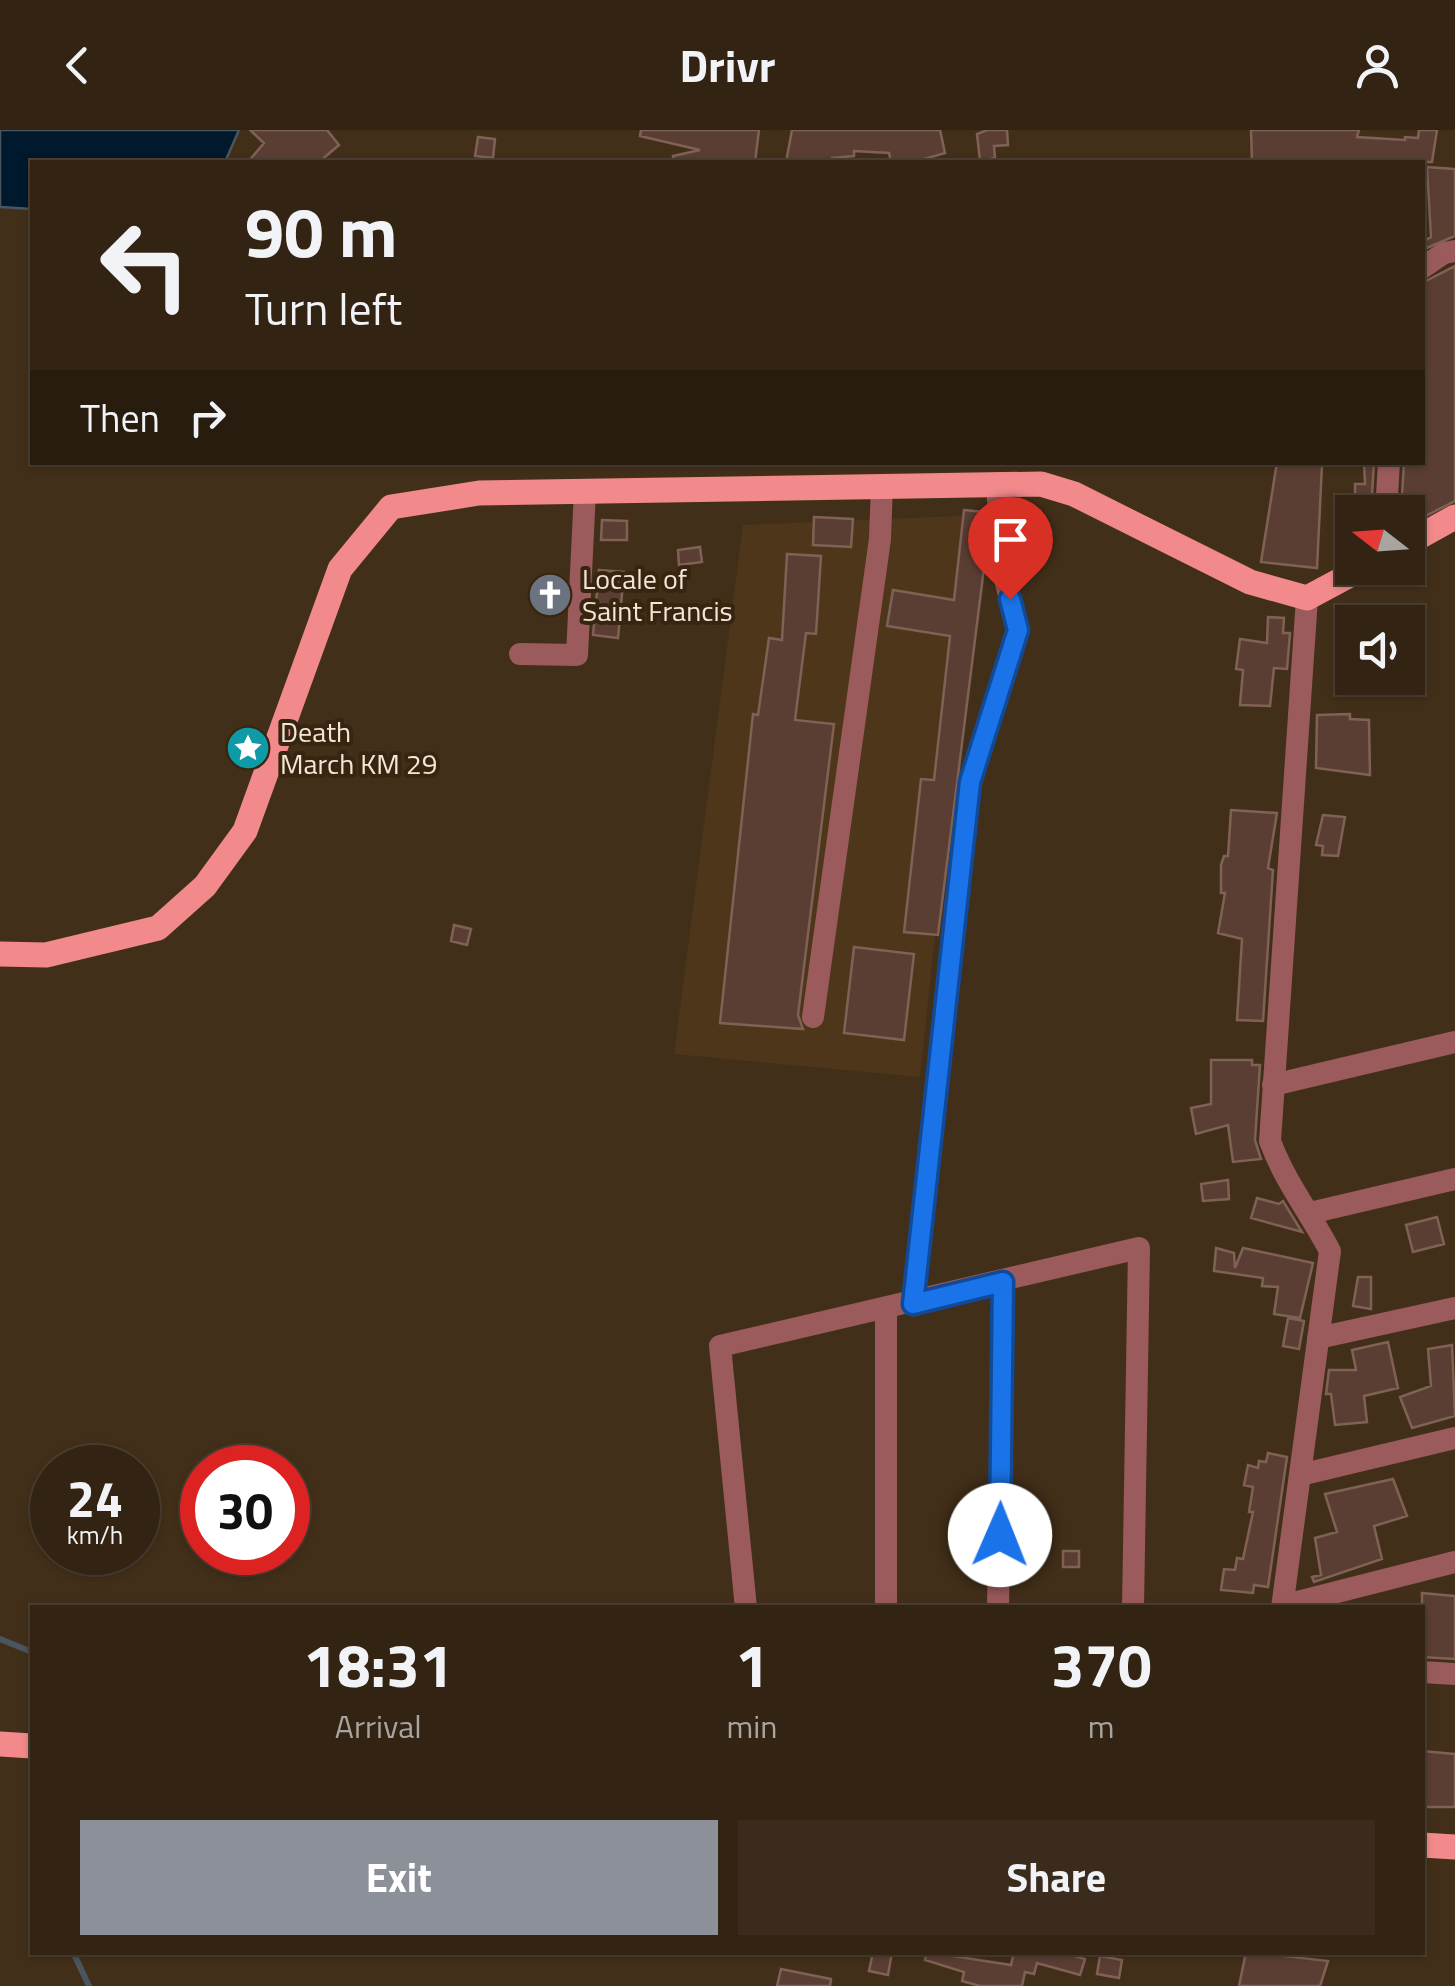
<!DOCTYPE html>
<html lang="en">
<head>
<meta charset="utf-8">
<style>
  :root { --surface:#322313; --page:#3a2b1c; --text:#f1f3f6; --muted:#a8a4a0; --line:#4d4033; --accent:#8c9099 }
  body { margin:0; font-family:"Titillium Web",sans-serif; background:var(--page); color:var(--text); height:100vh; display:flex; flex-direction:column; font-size:38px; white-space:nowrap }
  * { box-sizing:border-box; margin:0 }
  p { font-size:32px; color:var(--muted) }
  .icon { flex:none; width:55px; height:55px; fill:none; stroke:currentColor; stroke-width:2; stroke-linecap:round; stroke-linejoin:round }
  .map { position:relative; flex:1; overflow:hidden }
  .side { position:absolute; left:30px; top:1475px; width:1395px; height:350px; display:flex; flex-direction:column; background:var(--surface); border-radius:0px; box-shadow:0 2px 8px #0004,0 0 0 2px var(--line) }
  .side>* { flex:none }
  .hud { position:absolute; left:30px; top:30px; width:1395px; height:305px; border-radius:0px; box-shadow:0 2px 8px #0004,0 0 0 2px var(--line); background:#322313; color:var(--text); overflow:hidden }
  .needle { width:65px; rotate:287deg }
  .buttons { position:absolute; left:1335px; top:365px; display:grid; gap:20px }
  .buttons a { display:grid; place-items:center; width:90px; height:90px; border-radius:0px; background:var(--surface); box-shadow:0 2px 8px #0004,0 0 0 2px var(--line); font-size:50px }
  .speed { position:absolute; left:30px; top:1315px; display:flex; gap:20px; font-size:50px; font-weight:700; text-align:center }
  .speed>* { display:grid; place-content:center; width:130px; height:130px; border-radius:50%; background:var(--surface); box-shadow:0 2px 8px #0004,0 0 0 2px var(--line); line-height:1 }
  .speed small { font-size:25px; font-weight:400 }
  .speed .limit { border:15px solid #d22; background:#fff; color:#111 }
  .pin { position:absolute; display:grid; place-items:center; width:85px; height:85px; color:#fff; margin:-102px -42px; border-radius:50% 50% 50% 0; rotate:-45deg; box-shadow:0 0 10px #0007 }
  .pin .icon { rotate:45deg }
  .me { position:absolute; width:110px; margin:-55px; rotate:1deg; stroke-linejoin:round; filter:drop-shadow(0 0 8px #0008) }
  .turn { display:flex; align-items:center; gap:35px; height:210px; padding:0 50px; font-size:45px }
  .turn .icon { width:130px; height:130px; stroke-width:2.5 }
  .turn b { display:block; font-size:70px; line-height:85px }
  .then { display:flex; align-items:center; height:95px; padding:0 50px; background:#0003; gap:20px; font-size:38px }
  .eta { display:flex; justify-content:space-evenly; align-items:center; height:170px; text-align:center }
  .eta b { font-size:60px; font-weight:700; line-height:70px }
  .action { display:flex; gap:20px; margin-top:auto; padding:20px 50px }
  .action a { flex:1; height:115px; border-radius:0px; background:var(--accent); color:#fff; font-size:40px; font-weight:700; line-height:115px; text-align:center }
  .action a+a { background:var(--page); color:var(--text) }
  header { display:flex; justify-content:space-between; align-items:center; height:130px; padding:0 50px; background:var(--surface); font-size:45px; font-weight:700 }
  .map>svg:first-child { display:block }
  .built { fill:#4d3619 }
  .water { fill:#00192c; stroke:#495660; stroke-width:2.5 }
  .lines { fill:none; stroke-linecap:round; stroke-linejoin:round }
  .stream { stroke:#495660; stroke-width:6 }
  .building { fill:#5b3e33; stroke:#806155; stroke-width:2.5 }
  .minor { stroke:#9b5b5c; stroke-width:22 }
  .major { stroke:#f28a8c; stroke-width:25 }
  .route-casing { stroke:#114b97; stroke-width:25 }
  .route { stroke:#1a73e8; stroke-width:18 }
  .labels { text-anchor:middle; stroke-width:8; stroke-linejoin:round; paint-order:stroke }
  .poi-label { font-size:28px; fill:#f3e6d9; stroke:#37250f; text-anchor:start }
</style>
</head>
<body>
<header><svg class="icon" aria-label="back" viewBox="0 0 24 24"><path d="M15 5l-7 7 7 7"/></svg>Drivr<svg class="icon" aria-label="person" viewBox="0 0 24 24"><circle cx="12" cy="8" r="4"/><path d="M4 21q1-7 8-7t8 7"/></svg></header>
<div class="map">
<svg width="1455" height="1856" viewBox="0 0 1455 1856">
  <rect width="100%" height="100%" fill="#422f19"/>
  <path class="built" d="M980,385l-60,562 -246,-23 69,-529z"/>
  <path class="water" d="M0,0h239l-14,32h-193v47l-32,-2z"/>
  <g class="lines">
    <path class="stream" d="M0,1509l32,13
      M73,1822l16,34"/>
  </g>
  <path class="building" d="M250,0h77l12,15 -20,17h-71l16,-19z
    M641,0h118l-4,32h-81l-1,-6 27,-6 -60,-14z
    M792,0h148l5,23 -31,9h-23l-2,-9 -35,-2v5l-22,2 -1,4h-45z
    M987,0h20l1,15 -14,1 1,12 -15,3 -3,-27z
    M1251,0h108l-2,7 48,3v-3l13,1 1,-8h18l-5,32h-180z
    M478,7l17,2 -2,19 -18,-2z
    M1427,37l28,2v67l-33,14v-8l9,-5z
    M1455,136v235l-47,24v-13h-7l3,-50h18v-179z
    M1277,332l45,3 -5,103 -56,-6z
    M1364,332h10l-3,50h-26l-1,-16h11v-12h10z
    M964,380l20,2 2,40 -48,383 -34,-3 17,-153 13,1 16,-144 -63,-10 6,-36 61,10z
    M814,387l39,2 -2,28 -38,-2z
    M602,390l25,1v19h-26z
    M700,417l2,15 -23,3 -1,-15z
    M787,424l34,2 -5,78 -10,-1 -11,87 39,4 -36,291 5,14 -83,-6 33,-309 5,1 11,-77 13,2z
    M599,440l25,2 -6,66 -25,-3z
    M1268,487l16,1 -1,15h7l-3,36 -13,-1 -4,38 -30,-1 3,-35 -7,-1 4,-30 27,4z
    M1350,584v5l19,1 1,55 -54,-7 1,-53z
    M1231,680l46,3 -9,55 5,2 -10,151 -26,-1 5,-81 -24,-6 7,-40h-4v-28l3,-9h4z
    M1323,685l22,2 -7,39 -16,-1 1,-9 -7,-1z
    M454,795l17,4 -4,16 -16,-4z
    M854,817l60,7 -10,86 -60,-7z
    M1211,930h41v5h8l-5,75 6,19 -28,3 -5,-37 -32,9 -5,-26 20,-4z
    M1228,1050l1,19 -26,2 -2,-17z
    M1257,1068l22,6 4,-3 19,31 -51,-14z
    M1437,1087l7,27 -31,8 -7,-27z
    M1216,1118l18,5 1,15 8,-20 70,15 -13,55 -26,-4 4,-27 -16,-1 1,-8 -49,-7z
    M1358,1147h13v32l-18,-3z
    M1288,1188l16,3 -5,28 -16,-3z
    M1388,1212l10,46 -34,8 3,26 -32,3 -4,-31h-5l3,-24h27l-4,-20z
    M1452,1215l3,71 -43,12 -12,-31 31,-11 -3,-37z
    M1268,1323l19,4 -19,130 -14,-2 -1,8 -32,-3 3,-21 11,1 2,-12 6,1 10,-47h-4l4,-25 -9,-2 4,-20 10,3 1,-7 7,1z
    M1393,1349l14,37 -33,10 8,33 -68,23 -2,-5 9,-2 -6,-37 22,-6 -12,-38z
    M1063,1421h16v16h-16z
    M1422,1463l33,3v63l-33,-2z
    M1422,1621l33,3v53h-33z
    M873,1822h19l-4,23 -19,-4z
    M927,1822l84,13 3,-13h46l25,7 -5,16 -43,-12 -3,11 -9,-2 -3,14h-42l-18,-5 2,-9 -39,-12z
    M1246,1822h37v4l45,5 -8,25h-81z
    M1100,1826l22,4 -3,18 -22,-4z
    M781,1839l50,10 -1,7h-53z"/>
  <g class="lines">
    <path class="minor" d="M1422,138l22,-15 11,-2
      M1386,382l3,-50
      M520,524l57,1 8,-164
      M813,887l67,-478 2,-54
      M1273,955l182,-43
      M1310,1083l145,-34
      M913,1174l57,-521 48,-153 -16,-62 -5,-85
      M886,1180v298
      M1318,1208l137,-30
      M1300,1345l155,-37
      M1282,1476l173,-44
      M746,1478l-26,-262 419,-98 -6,360
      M998,1478l5,-326
      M1282,1478l48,-357c-20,-38 -45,-69 -60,-110l37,-543
      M1422,1542l33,2"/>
    <path class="major" d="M1408,413l47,-26
      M0,824l46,1 112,-27 47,-42 40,-55 95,-262 51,-62 88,-14 562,-9 33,10 176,88 57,16 56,-30
      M0,1614l32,2
      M1422,1715l33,2"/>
  </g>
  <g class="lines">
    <g class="route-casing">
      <path id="route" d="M1000,1405l3,-253 -90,22 57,-522 48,-152 -8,-31"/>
    </g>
    <use href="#route" class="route"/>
  </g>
  <defs>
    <g id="church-disc" transform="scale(2.25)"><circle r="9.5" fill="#6b7280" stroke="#37250f"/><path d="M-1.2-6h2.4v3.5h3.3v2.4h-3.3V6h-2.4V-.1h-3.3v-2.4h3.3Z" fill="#fff"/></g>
    <g id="sight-disc" transform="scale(2.25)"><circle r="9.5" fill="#0f9aa8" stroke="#37250f"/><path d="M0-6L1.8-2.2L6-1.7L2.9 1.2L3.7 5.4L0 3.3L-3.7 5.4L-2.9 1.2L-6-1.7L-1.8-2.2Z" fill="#fff"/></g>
  </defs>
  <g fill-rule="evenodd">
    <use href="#church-disc" x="550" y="465"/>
    <use href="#sight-disc" x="248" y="618"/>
  </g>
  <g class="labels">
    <g class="poi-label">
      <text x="582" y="459">Locale of<tspan x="582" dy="32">Saint Francis</tspan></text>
      <text x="280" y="612">Death<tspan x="280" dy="32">March KM 29</tspan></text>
    </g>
  </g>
</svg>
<div class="buttons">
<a><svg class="needle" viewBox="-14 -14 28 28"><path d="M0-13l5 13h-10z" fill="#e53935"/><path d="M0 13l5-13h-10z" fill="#a8a4a0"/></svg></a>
<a><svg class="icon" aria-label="sound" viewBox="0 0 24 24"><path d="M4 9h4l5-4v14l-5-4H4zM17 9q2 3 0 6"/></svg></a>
</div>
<div class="speed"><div>24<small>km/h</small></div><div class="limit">30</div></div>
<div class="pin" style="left:1010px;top:469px;background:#d93025"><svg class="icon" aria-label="arrive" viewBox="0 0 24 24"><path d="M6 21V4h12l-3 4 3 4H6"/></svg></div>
<svg class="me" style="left:1000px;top:1405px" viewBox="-20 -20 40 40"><circle r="19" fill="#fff"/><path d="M0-13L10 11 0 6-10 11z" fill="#1a73e8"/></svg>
<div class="hud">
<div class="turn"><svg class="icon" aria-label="left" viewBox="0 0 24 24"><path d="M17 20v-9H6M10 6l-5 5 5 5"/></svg><div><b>90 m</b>Turn left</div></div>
<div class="then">Then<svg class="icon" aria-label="right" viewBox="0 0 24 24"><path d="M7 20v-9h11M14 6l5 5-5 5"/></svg></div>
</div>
<section class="side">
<div class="eta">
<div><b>18:31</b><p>Arrival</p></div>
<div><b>1</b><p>min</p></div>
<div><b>370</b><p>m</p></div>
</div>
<div class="action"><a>Exit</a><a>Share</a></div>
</section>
</div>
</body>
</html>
